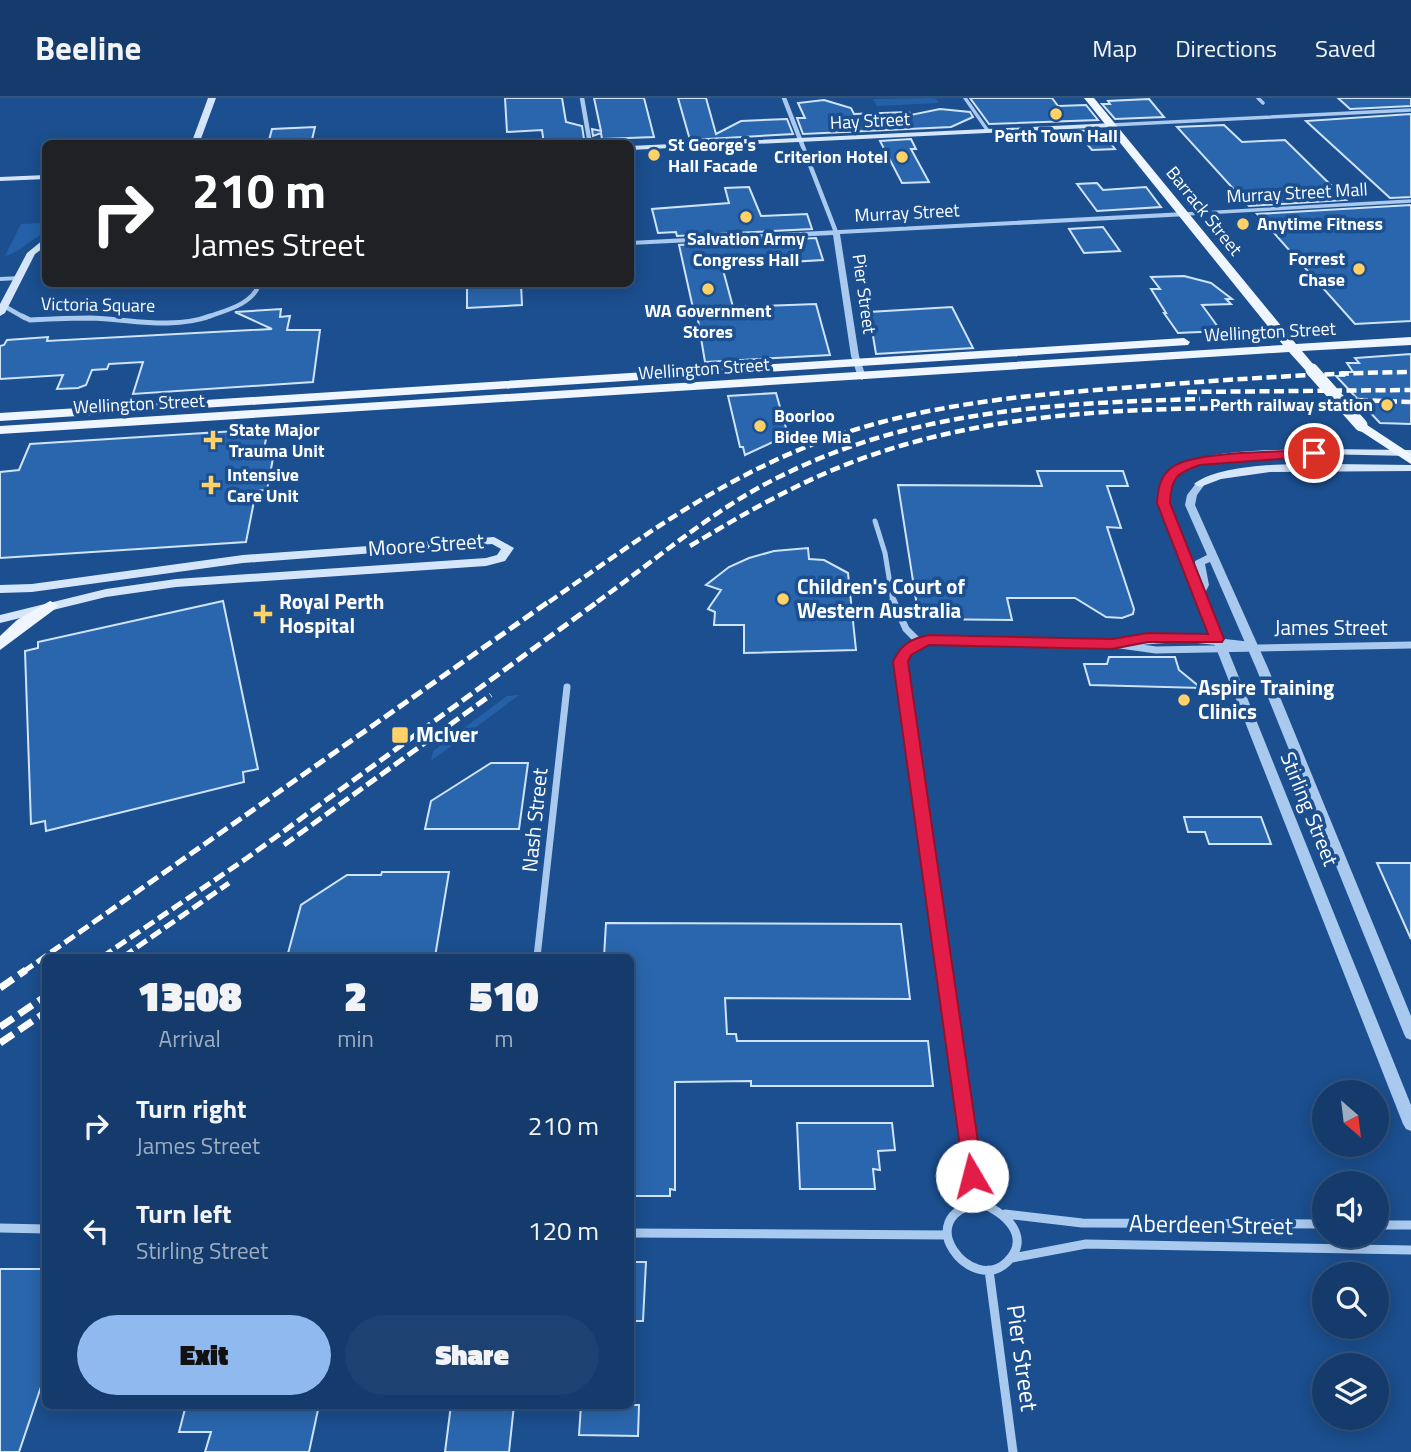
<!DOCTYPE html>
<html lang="en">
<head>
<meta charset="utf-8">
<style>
  :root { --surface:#143b6b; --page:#1d4271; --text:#f1f3f6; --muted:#9dadc1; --line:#33557e; --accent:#90b9f0 }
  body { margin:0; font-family:"Titillium Web",sans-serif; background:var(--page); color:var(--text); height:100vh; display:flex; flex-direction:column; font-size:26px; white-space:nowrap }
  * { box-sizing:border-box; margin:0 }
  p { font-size:23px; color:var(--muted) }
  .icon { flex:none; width:38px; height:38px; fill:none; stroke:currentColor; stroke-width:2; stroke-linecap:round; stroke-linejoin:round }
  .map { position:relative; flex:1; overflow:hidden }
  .sheet { position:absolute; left:42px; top:856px; width:592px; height:455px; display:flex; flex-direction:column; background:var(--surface); border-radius:10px; box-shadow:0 4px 18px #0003,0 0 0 2px var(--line) }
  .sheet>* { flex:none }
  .hud { position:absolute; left:42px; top:42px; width:592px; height:147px; border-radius:10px; box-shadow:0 4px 18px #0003,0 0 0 2px var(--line); background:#202124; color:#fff; overflow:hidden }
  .needle { width:46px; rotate:152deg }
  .controls { position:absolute; left:1312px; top:982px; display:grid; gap:14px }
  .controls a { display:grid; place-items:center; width:77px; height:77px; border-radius:50%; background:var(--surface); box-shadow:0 4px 18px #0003,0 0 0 2px var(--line); font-size:35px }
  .pin { position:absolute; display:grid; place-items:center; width:60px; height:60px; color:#fff; margin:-30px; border:4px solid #fff; border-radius:50%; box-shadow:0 2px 7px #0007 }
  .me { position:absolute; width:77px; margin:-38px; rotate:352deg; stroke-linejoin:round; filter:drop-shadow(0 0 5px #0008) }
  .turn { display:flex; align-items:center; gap:24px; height:147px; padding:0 35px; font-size:32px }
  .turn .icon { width:91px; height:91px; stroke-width:2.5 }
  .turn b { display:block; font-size:49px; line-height:60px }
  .eta { display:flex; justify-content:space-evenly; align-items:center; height:119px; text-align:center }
  .eta b { font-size:42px; font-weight:800; line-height:49px }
  .button { display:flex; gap:14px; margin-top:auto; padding:14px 35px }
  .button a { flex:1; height:80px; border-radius:42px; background:var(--accent); color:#111; font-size:28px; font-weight:800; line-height:80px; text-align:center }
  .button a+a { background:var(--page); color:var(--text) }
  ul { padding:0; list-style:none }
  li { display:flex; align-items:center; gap:21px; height:105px; padding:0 35px }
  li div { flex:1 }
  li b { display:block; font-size:26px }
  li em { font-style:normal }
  header { display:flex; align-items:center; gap:42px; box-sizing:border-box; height:98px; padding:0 35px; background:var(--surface); border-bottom:2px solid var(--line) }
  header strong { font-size:33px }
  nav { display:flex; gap:38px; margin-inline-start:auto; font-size:24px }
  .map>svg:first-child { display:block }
  .green { fill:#2461a8 }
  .building { fill:#2a66ad; stroke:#cfe3fa; stroke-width:2 }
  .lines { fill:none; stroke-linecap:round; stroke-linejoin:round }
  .pedestrian { stroke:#a9c9ee; stroke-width:3.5 }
  .minor-far3 { stroke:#a9c9ee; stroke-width:4.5 }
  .minor-far2 { stroke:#a9c9ee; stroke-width:5 }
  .minor-far1 { stroke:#a9c9ee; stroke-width:7 }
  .minor { stroke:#a9c9ee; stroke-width:9 }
  .tertiary { fill:#a9c9ee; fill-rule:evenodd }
  .secondary { fill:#d6e6fa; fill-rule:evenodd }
  .primary { fill:#f0f6ff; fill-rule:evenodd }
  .rail-far2 { stroke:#fff; stroke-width:4.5; stroke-dasharray:10 4.5; stroke-linecap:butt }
  .rail-far1 { stroke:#fff; stroke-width:5; stroke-dasharray:12 5; stroke-linecap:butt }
  .rail { stroke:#fff; stroke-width:7; stroke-dasharray:16 7; stroke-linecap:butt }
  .primary-bridge { stroke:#f0f6ff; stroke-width:13 }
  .route { fill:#e11d48; stroke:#92132f; stroke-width:2 }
  .poi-dot { fill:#ffd166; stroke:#1b4f8f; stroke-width:2.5 }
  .labels { text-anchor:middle; stroke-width:7; stroke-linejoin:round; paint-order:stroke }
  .far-street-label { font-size:18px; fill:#fff; stroke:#1b4f8f }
  .far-poi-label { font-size:18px; font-weight:bold; fill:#fff; stroke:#1b4f8f; text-anchor:start }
  .street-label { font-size:21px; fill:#fff; stroke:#1b4f8f }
  .poi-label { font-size:21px; font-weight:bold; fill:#fff; stroke:#1b4f8f; text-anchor:start }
  .near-street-label { font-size:24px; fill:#fff; stroke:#1b4f8f }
</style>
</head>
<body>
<header>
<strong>Beeline</strong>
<nav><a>Map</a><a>Directions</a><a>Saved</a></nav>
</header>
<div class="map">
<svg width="1411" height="1354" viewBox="0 0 1411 1354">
  <rect width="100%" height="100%" fill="#1b4f8f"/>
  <path class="green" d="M935,0l4,5 -62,3 -4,-7z
    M45,125v10c-15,6 -25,20 -40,23l16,-32z
    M519,597l-88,66 2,-10 74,-55z"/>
  <path class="building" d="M505,0h57l4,24 16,4 2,13 -10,5h-30l-2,-14 -35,2z
    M594,0h50l10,39 -52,2 -1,-6 -8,3 -1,-7 9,2z
    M678,0h28l10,36 25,-13 46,-2 6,15 -103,6z
    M970,0h82l6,8 28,-1 12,15 -109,4z
    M1338,0h73v8l-61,3z
    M1149,1l15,18 -49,2 -13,-15h8l-2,-3z
    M824,2l27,8 3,6 55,-2 2,3 29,-6 30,3 3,5 -22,10 -148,7 -6,-16h8l-7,-15z
    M1411,16v83l-21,1 -84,-77z
    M1224,27l18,17 43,-2 61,60 -97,6 -72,-79z
    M315,29l-4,17h-43l4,-15z
    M1100,32l15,19 -23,1 -16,-19z
    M911,41l5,10h-5l18,33 -27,1 -22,-42z
    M1097,85l6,7 43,-3 15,20 -64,4 -20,-27z
    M749,89l12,29 46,-2 5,15 -135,7 -1,-4 -18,1 -6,-24 77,-6 -4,-15z
    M1411,107v116l-56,3 -98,-110z
    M1103,129l17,24 -36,2 -15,-24z
    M816,140l7,22 -101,6 11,41 83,-3 14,51 -125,7 -9,-54h-3l-14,-63z
    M1184,178l27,7 21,16h-6l5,5 -29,1 19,26 -43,2 -14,-20h2l-15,-24h9l-9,-12z
    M467,186h54l1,21 -55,3z
    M952,209l21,41 -97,6 -7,-42z
    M281,211l-1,8 10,-1 -3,14h33l-7,52 -180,12 10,-32 -34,2 -2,5 -15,1 -6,15 -8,3 -21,1 6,-14 -63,4v-33l4,-1 3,-5 41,-3 -1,4 225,-12 -37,-17z
    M1411,256v70l-31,-1 -44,-47h8l-2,-4h11l-6,-9h12l-4,-5z
    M776,295l12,42 -43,20 -2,-8h-3l-12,-51z
    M268,331l-5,25 11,-1 -7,37 -11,1 -10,51 -246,16v-86l19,-2 11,-26z
    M1037,373h86l5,15h-21l14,42 -14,-1 27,82 -1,5 -11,4 -16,-1 -31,-19h-68l5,22 -93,-1 -21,-134 144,1z
    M808,450l1,11 15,1 24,13 8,77 -112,3v-28h-30l1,-13 -7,-3 13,-19 -15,-5 23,-18 20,-9 25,-7z
    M223,503l35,168 -15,3 1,10 -198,49 -1,-10 -14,3 -6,-173 13,-3v-6z
    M1109,559h66l4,13 22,18 -111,-3 -6,-21h23z
    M491,665h37l-9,66h-94l6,-28z
    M1184,719h77l10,27h-62l-4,-12h-17z
    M1377,765h34v76z
    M382,774h67l-14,85h-148l14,-52 46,-30h34z
    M606,825l295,1 9,75 -185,-1 2,36h9l1,7h191l5,45h-182v-5l-76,1v108l-5,-1v7h-40v-239h-26z
    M797,1025h95l3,27 -17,1 2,19 -7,-1 2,20h-75z
    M630,1164h16l-3,59h-13z
    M0,1171h46v103l-27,80h-19z
    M186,1307h133l-10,47h-104l6,-20h-32z
    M451,1307h63l-5,47h-64z
    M581,1307h58l-1,31 -59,-1z"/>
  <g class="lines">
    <path class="pedestrian" d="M965,0l23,33
      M1258,0l5,5
      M1111,27l300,-15
      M1185,116l226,-13"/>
    <path class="minor-far3" d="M582,0l8,46
      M784,0l52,134
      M4,208l21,12
      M205,220c18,-7 48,-13 54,-34"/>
    <path class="minor-far2" d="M22,218l8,4c20,-1 40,-2 60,-2 39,1 83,12 120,-2
      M875,423l10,32 8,49"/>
    <path class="minor-far1" d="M893,502l13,29 13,13
      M1120,545l64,-5 63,7
      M537,859l30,-270
      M944,874l-43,-310 11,-16 17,-6 184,4 43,6 255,-5"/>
    <path class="minor" d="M944,872l29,206 7,27
      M980,1105c24,8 53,34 27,59 -35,34 -99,-46 -27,-59z
      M1005,1116l77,9 243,1
      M1377,1127h34
      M0,1130l46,1
      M630,1135l317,2
      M1012,1160l74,-14 325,6
      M989,1172l24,182"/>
    <path class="tertiary" d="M1185,114l4,2 -1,2 -348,18 19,122 7,21 -4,3 -4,-3 -7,-21 -18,-121 -203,10v-4z
      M21,178l1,2 -4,2 -18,1v-4z
      M1172,371l5,3c-19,29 6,66 18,95v-6l12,-6 -22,-50 2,-10 10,-13 3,-1 5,3 -8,11 -2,10 73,163 143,348v24l-5,-2 -2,-4 -148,-366 -46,-106 -5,2 4,21 -4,8 206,512v26l-5,-2 -3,-5 -244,-621 1,-20 9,-13z"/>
    <path class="secondary" d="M208,0h8l-17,46h-8z
      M1114,25v4h-3l-481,23v-4z
      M46,77v4l-46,2v-4z
      M43,142h3v6l-11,8 -30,59 -5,3v-12l27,-51z
      M1323,351l88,1v6c-70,-1 -145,-7 -213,10 -9,2 -17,7 -26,9l-5,-3c29,-24 118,-22 156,-23z
      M1333,366l78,1v6l-141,1 -49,7 -21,8 -6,-3c27,-22 104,-20 139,-20z
      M494,439l20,11 -9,13 -19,5 -310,21 -70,10 -106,26v-8l106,-26 70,-10 310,-21 11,-3 4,-6 -9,-5 -249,19 -211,29 -32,1v-8l32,-1 211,-29z"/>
    <path class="primary" d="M1084,0h10l202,246 115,-7v8l-109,6 16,19 -6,4 -4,-1 -19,-21 -1289,82v-8l1283,-81z
      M1184,240l6,4 -2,3 -1188,76v-8z
      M1361,323l50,33v10l-55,-36v-6z
      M50,503l5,2 3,3 -3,3 -55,41v-14l17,-16z"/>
    <path class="rail-far2" d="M1187,294l224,-2
      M1358,302l53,2
      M690,448c52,-31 103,-61 160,-83 163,-63 348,-55 520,-54
      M549,504c81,-57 160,-115 252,-153 112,-46 227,-54 346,-63 88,-7 176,-13 264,-14
      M597,504c60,-43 118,-94 184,-126 131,-66 275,-73 419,-77"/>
    <path class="rail-far1" d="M284,747l207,-150
      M102,859l145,-99 353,-258
      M123,859l106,-74
      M23,874l528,-372"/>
    <path class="rail" d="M0,890l26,-18
      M0,929l46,-31
      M0,945l46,-31"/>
    <path class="primary-bridge" d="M1312,272l49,55"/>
  </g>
  <path class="route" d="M1314,352l4,1v5l-118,9c-24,8 -29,13 -30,38l54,136 -2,3h-74l-36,7 -183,-4 -18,10 -3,7 75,514 -3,7 -8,3 -7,-3 -72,-521c7,-17 19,-24 36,-27l183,4 36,-6 60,1 -51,-131c1,-15 3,-28 17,-37 24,-15 108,-14 140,-16z"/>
  <g class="poi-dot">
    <circle cx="1056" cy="16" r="7"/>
    <circle cx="654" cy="57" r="7"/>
    <circle cx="902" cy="59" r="7"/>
    <circle cx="746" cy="119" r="7"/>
    <circle cx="1243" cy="126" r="7"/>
    <circle cx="1359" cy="171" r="7"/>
    <circle cx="708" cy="191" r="7"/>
    <circle cx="1387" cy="307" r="7"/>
    <circle cx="760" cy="328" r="7"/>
    <path d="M209.5 331.5h7v7h7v7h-7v7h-7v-7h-7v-7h7z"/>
    <path d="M207.5 376.5h7v7h7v7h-7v7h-7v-7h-7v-7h7z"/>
    <circle cx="783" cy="501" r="7"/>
    <path d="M259.5 505.5h7v7h7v7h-7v7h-7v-7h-7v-7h7z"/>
    <circle cx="1184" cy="602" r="7"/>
    <rect x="391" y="628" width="18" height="18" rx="3.5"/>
  </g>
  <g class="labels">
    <g class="far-street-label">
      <text transform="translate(870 23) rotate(-3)" y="6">Hay Street</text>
      <text transform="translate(1297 95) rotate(-3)" y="6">Murray Street Mall</text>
      <text transform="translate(1204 113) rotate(51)" y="6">Barrack Street</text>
      <text transform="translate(907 115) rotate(-3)" y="6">Murray Street</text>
      <text transform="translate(864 196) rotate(82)" y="6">Pier Street</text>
      <text transform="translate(98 207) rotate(1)" y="6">Victoria Square</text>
      <text transform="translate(1270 234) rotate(-3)" y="6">Wellington Street</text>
      <text transform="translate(704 271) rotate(-4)" y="6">Wellington Street</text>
      <text transform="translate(139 306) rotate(-3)" y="6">Wellington Street</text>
    </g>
    <g class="far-poi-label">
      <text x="1056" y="44" text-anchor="middle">Perth Town Hall</text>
      <text x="668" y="53">St George's<tspan x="668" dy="21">Hall Facade</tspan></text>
      <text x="888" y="65" text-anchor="end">Criterion Hotel</text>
      <text x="1257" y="132">Anytime Fitness</text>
      <text x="746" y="147" text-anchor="middle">Salvation Army<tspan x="746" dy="21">Congress Hall</tspan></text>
      <text x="1345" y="167" text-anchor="end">Forrest<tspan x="1345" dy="21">Chase</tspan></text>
      <text x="708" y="219" text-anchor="middle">WA Government<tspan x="708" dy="21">Stores</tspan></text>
      <text x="1373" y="313" text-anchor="end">Perth railway station</text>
      <text x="774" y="324">Boorloo<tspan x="774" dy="21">Bidee Mia</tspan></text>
      <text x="229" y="338">State Major<tspan x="229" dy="21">Trauma Unit</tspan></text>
      <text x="227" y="383">Intensive<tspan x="227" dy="21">Care Unit</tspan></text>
    </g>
    <g class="street-label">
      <text transform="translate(426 447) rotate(-4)" y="7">Moore Street</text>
      <text x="1331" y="537">James Street</text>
      <text transform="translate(1309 711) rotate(68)" y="7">Stirling Street</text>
      <text transform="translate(535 722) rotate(-84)" y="7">Nash Street</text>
    </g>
    <g class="poi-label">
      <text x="797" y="496">Children's Court of<tspan x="797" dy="24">Western Australia</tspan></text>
      <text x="279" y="511">Royal Perth<tspan x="279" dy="24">Hospital</tspan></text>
      <text x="1198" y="597">Aspire Training<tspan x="1198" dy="24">Clinics</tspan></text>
      <text x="416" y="644">McIver</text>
    </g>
    <g class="near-street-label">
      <text transform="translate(1211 1127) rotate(1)" y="8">Aberdeen Street</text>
      <text transform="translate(1022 1260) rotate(82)" y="8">Pier Street</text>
    </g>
  </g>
</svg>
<div class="controls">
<a><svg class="needle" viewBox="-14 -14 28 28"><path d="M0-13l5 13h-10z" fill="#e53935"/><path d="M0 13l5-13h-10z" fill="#9dadc1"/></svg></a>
<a><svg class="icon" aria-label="sound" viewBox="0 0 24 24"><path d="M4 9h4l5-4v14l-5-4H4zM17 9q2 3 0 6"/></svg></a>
<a><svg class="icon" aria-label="search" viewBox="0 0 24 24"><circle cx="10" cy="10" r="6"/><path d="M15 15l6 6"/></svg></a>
<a><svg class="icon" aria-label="layers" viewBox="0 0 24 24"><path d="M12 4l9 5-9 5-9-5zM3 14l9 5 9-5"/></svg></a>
</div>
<div class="pin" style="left:1314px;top:355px;background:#d93025"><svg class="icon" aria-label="arrive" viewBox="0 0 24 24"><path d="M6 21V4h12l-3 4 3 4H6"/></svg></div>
<svg class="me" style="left:972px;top:1078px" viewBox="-20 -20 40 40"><circle r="19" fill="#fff"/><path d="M0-13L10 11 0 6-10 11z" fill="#e11d48"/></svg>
<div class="hud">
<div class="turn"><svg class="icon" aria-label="right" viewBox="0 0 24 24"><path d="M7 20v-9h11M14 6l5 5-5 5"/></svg><div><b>210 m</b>James Street</div></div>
</div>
<section class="sheet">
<div class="eta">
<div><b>13:08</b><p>Arrival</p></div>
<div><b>2</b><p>min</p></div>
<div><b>510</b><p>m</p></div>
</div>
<ul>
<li><svg class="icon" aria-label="right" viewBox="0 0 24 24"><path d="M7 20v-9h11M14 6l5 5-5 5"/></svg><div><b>Turn right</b><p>James Street</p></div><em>210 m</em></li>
<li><svg class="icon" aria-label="left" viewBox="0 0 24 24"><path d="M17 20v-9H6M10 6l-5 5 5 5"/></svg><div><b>Turn left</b><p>Stirling Street</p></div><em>120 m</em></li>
</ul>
<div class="button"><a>Exit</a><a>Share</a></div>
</section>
</div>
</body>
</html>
